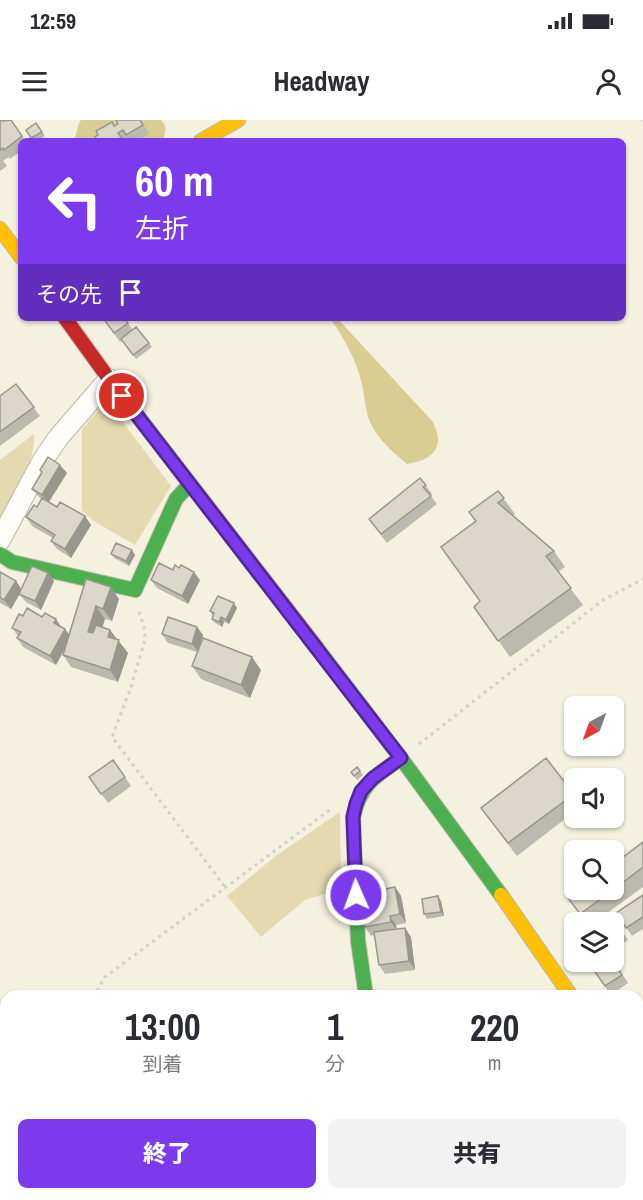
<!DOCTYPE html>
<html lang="ja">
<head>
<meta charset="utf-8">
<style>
  :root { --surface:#fff; --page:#f2f2f3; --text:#2b2b33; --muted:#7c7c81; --accent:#7c3aed }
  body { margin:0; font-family:"Archivo Narrow","Noto Sans JP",sans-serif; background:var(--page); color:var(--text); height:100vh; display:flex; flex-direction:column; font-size:22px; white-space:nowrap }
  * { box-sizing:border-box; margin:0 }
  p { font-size:20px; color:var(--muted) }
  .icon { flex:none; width:33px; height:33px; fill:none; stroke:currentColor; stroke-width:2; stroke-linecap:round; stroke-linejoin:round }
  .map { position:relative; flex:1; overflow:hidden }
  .details { position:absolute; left:0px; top:870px; width:644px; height:210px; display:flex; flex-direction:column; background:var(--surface); border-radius:18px 18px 0 0; box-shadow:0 2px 4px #0004 }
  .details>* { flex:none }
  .top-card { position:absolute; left:18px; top:18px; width:608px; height:183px; border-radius:9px; box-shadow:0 2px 4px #0004; background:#7c3aed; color:#fff; overflow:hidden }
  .needle { width:39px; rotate:221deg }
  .fabs { position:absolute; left:564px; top:576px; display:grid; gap:12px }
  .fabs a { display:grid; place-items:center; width:60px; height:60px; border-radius:9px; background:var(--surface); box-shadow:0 2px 4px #0004; font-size:30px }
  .pin { position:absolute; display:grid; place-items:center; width:51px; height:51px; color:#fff; margin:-26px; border:3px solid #fff; border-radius:50%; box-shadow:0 2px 6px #0007 }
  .me { position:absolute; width:66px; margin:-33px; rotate:358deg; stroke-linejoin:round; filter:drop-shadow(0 0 4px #0008) }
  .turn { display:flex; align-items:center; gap:21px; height:126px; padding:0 18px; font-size:27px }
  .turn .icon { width:78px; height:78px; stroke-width:2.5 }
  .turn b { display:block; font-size:42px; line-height:51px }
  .then { display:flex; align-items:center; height:57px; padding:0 18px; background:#0003; gap:12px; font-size:22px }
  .eta { display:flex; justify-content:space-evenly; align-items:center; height:102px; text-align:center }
  .eta b { font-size:36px; font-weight:800; line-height:42px }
  .cta { display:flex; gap:12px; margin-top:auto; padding:12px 18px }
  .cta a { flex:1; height:69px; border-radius:9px; background:var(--accent); color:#fff; font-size:24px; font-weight:800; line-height:69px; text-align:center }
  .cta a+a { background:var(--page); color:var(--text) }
  .status { display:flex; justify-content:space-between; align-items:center; height:42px; padding:0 30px; background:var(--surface); direction:ltr }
  .status svg { height:16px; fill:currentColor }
  header { display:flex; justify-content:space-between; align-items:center; height:78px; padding:0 18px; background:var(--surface); font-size:27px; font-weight:800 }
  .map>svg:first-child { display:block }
  .green { fill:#e3dab2 }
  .forest { fill:#dacd93 }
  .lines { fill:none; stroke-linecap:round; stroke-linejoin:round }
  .street-casing { stroke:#bbb8aa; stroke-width:22 }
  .fast-casing { stroke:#bbb8aa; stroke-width:16 }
  .slow-casing { stroke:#bbb8aa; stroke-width:16 }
  .jam-casing { stroke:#bbb8aa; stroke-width:16 }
  .path { stroke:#d2d2cc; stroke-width:3; stroke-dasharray:3 4.5; stroke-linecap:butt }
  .street { stroke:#fefdfa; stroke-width:20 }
  .fast { stroke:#4caf50; stroke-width:14 }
  .slow { stroke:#ffc107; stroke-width:14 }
  .jam { stroke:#c62828; stroke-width:14 }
  .wall { fill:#bcbaae }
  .shaded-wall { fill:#99978d }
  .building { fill:#dbd8ca; stroke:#99978d; stroke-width:1.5 }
  .route-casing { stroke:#51269a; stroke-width:15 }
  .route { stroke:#7c3aed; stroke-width:10 }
</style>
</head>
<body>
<div class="status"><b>12:59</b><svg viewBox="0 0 49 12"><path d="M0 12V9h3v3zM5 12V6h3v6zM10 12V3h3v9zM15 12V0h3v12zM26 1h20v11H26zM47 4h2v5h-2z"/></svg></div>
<header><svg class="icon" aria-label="menu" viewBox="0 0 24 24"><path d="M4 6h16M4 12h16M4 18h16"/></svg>Headway<svg class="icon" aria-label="person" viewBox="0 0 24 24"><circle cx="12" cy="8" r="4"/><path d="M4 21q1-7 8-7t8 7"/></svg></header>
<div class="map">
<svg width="643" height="1080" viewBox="0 0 643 1080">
  <rect width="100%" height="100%" fill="#f5f1df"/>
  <path class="green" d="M107,281l64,85 -36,59 -43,-25 -10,-10v-80l8,-11z
    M34,314c2,29 -20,58 -34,83v-57z
    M340,692l1,77 -36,11 -44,37 -34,-41 50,-41z"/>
  <path class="forest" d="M81,0h80c7,7 5,12 1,21h-88l5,-18z
    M330,198h7l96,104c2,5 6,14 5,20 -2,15 -18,20 -31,22 -14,-12 -29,-24 -37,-42 -5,-11 -5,-25 -8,-37 -5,-24 -18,-47 -32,-67z"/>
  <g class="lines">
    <g class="street-casing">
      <path id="street" d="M0,420l43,-80 15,-22 51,-59
        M394,1074l1,6"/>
    </g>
    <g class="fast-casing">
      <path id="fast" d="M0,434l12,8 123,28 41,-91 14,-15
        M317,528l86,113 98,134
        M366,876l-8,-55 -5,-124c8,-33 21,-40 48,-59
        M638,983l5,9"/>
    </g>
    <g class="slow-casing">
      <path id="slow" d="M201,21l37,-21
        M0,109l21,28
        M501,775l70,101"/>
    </g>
    <g class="jam-casing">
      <path id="jam" d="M65,198l44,61 208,269"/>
    </g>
    <path class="path" d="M642,0l1,1
      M139,492l5,15 1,13 -14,47 -19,50 113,150
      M419,624l184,-144 40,-21
      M92,876l3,-2 10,-17 226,-168
      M0,944l6,-5"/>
    <use href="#street" class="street"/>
    <use href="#fast" class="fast"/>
    <use href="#slow" class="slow"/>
    <use href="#jam" class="jam"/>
  </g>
  <path class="wall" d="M0,0l3,1 8,-1 15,21h-5v10l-11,8 -1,-2 -6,4 4,5 -7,5z
    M116,0h25l8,14 -12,7h-7l-1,-2 -4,2h-28l1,-6 20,-11z
    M36,3l9,13 -8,5h-4l-7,-11z
    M103,198h21l9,12 3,-3 16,20 -16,12 -14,-18 -2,1z
    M16,264l24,32 -40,30v-50z
    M40,350l27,3 -18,29 8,5 28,9 6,9 -20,33 -14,-9 -6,-8 2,-3 -21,-12 -6,-9 11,-10 5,-8 -3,-2 -7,-8 10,-16z
    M420,358l12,16 -2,1 7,9 -50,39 -18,-24z
    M498,371l17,23 -2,2 41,35 11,16 -7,5 25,33 -73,52 -36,-50 6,-6 -4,-80 -7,-9z
    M111,434l24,1 -6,11 -15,-8z
    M173,450l27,10 -12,24 -31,-16 -6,-8z
    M0,452l16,9 5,8 27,-16 6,8 -13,29 -15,-8 -7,-8 1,-2 -9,17 -11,-6z
    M86,459l33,20 -7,22 -7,-2 -3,8 15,12 11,14 -10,29 -47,-15 -8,-12 1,-5 -8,15 -33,-18 -6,-9 1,-2 -6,-8 11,-12 39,11 3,2 4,5z
    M237,488l-8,16 -5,-2 -2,5 -7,-4 -3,-4 1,-3 -3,-5z
    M197,507l6,8 -3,10 61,25 -11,28 -49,-19 -9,-13 5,-14 -29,-9 -6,-9z
    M546,638l28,37v17l-57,44 -36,-48z
    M113,640l18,26 -23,17 -19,-26z
    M357,647l6,8 -6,5 -6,-8z
    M643,722v45l-48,35h-9l-18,-24z
    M395,767l6,9 5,27 -10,2 1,4 8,-1 6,9 4,33 -30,4 -6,-9 -5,-30 -3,1 -6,-9z
    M643,775v34l-11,7 -16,-23z
    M441,781l3,15 -17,3 -3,-5z
    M612,797l16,23 -14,10v-28z
    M614,841l14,22 -17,12 -23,-33z"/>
  <path class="shaded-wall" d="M60,345l7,8 -19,30 -6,-8z
    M85,396l6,9 -20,33 -6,-9z
    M132,430l3,5 -6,11 -3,-5z
    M194,452l6,8 -12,24 -6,-8z
    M48,453l6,8 -13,29 -6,-9z
    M16,461l6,9 -11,19 -7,-9z
    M111,467l8,12 -7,22 -9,-12z
    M234,483l3,5 -8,16 -3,-4z
    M96,486l9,13 -8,26 -9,-13z
    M221,497l3,5 -2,5 -3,-5z
    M56,499l6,9 -8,-5z
    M197,507l6,8 -5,17 -6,-8z
    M65,509l6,8 -15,28 -6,-9z
    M110,510l18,23 -10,29 -8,-12 -2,-33z
    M252,537l9,13 -11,28 -9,-13z
    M395,767l6,9 5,27 -6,-9z
    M438,776l3,5 3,15 -3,-4z
    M390,796l6,9 1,6 -6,-9z
    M405,808l6,9 4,33 -6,-9z"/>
  <path class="building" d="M0,0l3,1 8,-1 11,16 -18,14 -1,-2 -3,2z
    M116,0h24l3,5 -17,10 -3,-5 -5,3 4,6 -4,2h-21l-2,-4 3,-2 -2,-4 16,-9 2,4 4,-2z
    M36,3l6,9 -11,6 -5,-8z
    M103,198h21l4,5 -14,10z
    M136,207l13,16 -16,12 -12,-16z
    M16,264l18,23 -34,25v-36z
    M48,337l12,8 -18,30 -10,-6 10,-17 -2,-2z
    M420,358l6,7 -3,2 8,9 -50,38 -12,-15z
    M498,371l6,7 -6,5 56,48 -8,5 25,32 -73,53 -24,-34 6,-6 -39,-54 35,-26 -7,-9z
    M42,378l15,9 3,-5 25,14 -20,33 -14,-8 4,-6 -29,-18 8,-12 3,2z
    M116,423l16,7 -6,11 -15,-7z
    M159,443l14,7 2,-5 4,3 2,-3 13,7 -12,24 -31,-16z
    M32,446l16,7 -13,28 -16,-7z
    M0,452l16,9 -12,19 -4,-3z
    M86,459l25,8 -8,22 -7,-3 -8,26 5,1 3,-8 14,5 -2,7 11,3 -9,30 -47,-15z
    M218,476l16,7 -8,17 -5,-3 -2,5 -7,-3 2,-6 -4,-2z
    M27,488l15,9 3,-4 11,6 -2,4 11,6 -15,27 -33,-18 4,-6 -9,-4 7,-14 4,2z
    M168,497l29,10 -5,17 -30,-10z
    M203,518l49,19 -11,28 -49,-19z
    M546,638l28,36 -66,49 -27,-35z
    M113,640l12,17 -24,17 -12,-17z
    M357,647l3,4 -6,5 -3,-4z
    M643,722v25l-29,22v-25z
    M395,767l5,27 -10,2 1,6 -26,5 -7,-32z
    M579,770h34l-33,24 -12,-16z
    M643,775v22l-17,11 -10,-15z
    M438,776l3,16 -17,2 -2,-15z
    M612,797l10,14 -8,6v-15h-10z
    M405,808l4,33 -30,4 -5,-33z
    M588,842h25l9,13 -17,11z
    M641,895l2,4v23l-3,2 -2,-5v-22z"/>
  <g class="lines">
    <g class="route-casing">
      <path id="route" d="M122,276l279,362 -28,20 -12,13 -5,13 -3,13 3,78"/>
    </g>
    <use href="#route" class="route"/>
  </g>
</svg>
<div class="fabs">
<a><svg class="needle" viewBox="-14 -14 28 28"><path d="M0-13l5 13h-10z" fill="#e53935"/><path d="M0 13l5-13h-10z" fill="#7c7c81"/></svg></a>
<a><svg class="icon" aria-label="sound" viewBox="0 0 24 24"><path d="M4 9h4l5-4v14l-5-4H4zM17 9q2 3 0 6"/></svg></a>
<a><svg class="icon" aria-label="search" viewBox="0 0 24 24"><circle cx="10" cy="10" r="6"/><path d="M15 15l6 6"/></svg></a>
<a><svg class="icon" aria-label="layers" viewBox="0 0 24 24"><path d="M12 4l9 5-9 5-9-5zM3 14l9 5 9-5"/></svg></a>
</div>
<div class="pin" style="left:122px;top:276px;background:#d93025"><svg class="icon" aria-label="arrive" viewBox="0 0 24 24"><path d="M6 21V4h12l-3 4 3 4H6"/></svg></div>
<svg class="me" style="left:356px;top:775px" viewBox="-20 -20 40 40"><circle r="17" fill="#7c3aed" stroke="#fff" stroke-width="3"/><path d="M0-11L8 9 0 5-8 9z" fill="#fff"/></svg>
<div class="top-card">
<div class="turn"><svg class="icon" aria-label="left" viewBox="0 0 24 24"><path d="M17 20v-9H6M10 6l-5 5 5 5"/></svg><div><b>60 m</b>左折</div></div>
<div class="then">その先<svg class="icon" aria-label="arrive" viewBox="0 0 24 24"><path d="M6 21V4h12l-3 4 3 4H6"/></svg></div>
</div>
<section class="details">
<div class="eta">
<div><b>13:00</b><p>到着</p></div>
<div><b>1</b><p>分</p></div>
<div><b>220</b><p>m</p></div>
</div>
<div class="cta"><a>終了</a><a>共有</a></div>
</section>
</div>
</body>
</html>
